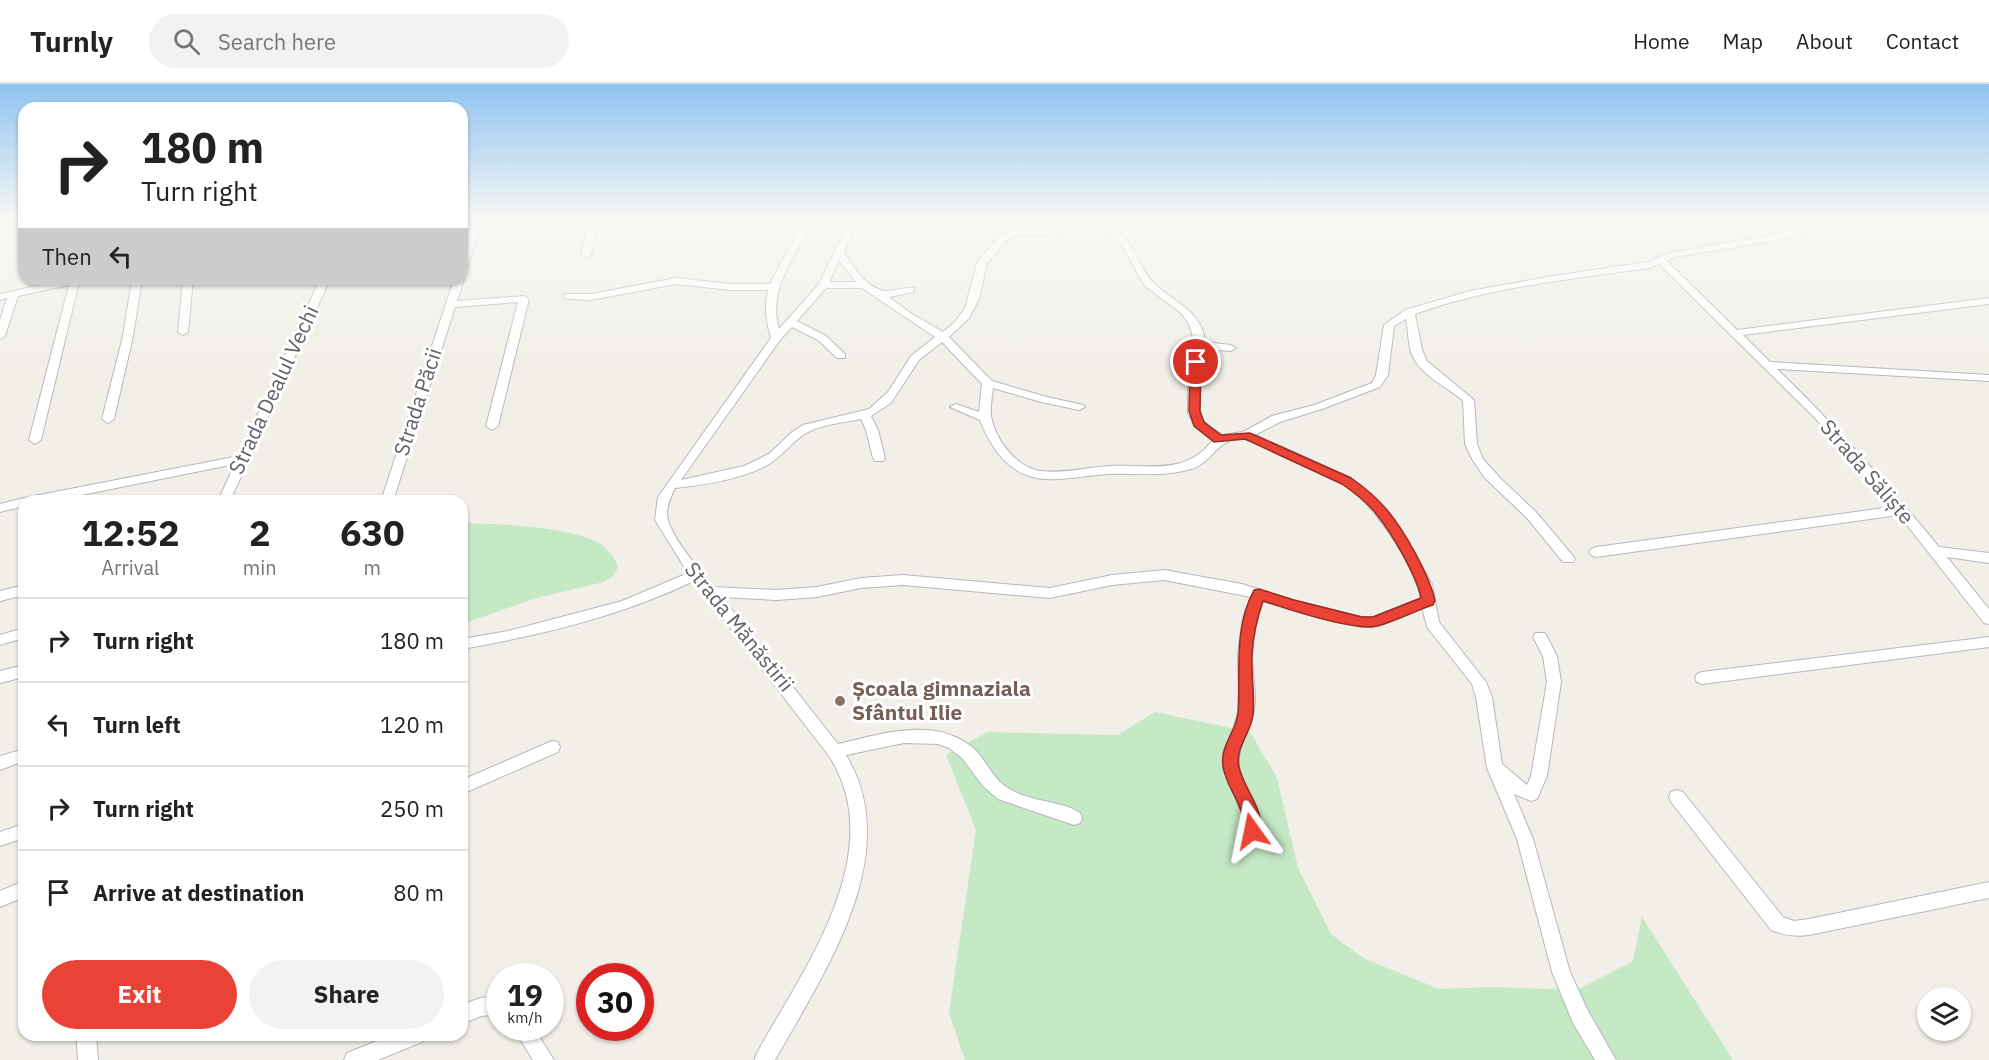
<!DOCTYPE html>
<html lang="en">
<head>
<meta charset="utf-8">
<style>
  :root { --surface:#fff; --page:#f2f2f2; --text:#222; --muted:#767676; --line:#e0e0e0; --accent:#ea4335 }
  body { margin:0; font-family:"IBM Plex Sans",sans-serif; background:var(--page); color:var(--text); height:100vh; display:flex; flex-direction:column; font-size:22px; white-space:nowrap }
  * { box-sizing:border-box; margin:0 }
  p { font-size:20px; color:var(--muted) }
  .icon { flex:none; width:33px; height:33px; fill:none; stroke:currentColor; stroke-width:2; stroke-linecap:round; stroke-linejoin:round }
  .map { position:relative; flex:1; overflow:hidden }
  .side { position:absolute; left:18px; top:411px; width:450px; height:546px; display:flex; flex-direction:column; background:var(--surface); border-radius:18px; box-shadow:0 2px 4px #0004 }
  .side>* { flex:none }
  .banner { position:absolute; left:18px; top:18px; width:450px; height:183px; border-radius:18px; box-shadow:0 2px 4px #0004; background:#fff; color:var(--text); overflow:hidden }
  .tools { position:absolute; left:1917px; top:903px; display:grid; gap:12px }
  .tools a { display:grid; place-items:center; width:54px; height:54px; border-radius:50%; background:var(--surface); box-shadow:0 2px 4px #0004; font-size:30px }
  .speed { position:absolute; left:486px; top:879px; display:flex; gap:12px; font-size:30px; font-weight:700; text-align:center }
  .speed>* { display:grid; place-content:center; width:78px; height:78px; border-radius:50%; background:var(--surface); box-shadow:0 2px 4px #0004; line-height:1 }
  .speed small { font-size:15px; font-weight:400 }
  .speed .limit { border:9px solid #d22; background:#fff; color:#111 }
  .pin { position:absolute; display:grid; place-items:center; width:51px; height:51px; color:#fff; margin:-26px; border:3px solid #fff; border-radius:50%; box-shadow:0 2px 6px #0007 }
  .me { position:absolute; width:66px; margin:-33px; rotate:348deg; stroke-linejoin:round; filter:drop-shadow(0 0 4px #0008) }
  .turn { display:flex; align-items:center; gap:21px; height:126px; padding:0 24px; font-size:27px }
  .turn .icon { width:78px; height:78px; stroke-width:2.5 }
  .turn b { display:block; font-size:42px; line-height:51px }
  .then { display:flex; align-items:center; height:57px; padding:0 24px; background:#0003; gap:12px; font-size:22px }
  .eta { display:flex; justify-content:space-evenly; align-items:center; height:102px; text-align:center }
  .eta b { font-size:36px; font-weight:700; line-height:42px }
  .button { display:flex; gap:12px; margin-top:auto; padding:12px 24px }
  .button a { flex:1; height:69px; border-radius:36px; background:var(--accent); color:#fff; font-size:24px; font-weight:700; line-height:69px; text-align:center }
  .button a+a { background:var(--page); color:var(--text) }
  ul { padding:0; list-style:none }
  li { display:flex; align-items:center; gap:18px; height:84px; padding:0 24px; border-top:2px solid var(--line) }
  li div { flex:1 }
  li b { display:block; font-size:22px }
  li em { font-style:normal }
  header { display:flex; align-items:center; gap:36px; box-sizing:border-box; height:84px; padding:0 30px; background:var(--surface); border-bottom:2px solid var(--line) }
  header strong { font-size:28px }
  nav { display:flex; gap:33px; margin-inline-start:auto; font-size:21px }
  .search { width:420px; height:54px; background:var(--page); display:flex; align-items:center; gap:15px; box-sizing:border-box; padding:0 21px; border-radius:33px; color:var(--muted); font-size:22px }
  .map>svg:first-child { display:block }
  .green { fill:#c5e8c5 }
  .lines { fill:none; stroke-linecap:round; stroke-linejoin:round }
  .minor-casing { stroke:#b5b8bc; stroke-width:2 }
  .minor { fill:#fff; fill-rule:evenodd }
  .rail { stroke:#b6b7b8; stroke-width:2; stroke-dasharray:1.5 6; stroke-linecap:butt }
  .route { fill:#ea4335; stroke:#982c22; stroke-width:1.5 }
  .education-dot { fill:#8d6e63; stroke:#fff; stroke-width:2 }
  .labels { text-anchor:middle; stroke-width:6; stroke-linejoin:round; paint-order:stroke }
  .street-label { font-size:21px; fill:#5f6368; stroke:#fff }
  .education-label { font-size:21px; font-weight:bold; fill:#785e54; stroke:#fff; text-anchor:start }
</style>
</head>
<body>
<header>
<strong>Turnly</strong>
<div class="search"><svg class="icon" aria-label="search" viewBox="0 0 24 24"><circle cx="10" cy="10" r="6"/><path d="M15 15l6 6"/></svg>Search here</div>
<nav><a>Home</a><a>Map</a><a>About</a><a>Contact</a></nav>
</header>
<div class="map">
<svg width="1989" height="976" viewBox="0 0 1989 976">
  <rect width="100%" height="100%" fill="#f1efe8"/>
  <path class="green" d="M462,439c36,1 104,3 135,19 11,6 17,14 21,25l-4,8 -10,7 -68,16 -74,26z
    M1155,628l95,20 27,46 21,90 33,66 32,24 76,31 53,-2 85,3 56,-29 9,-44 91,143h-768l-16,-47 27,-183 -30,-75 41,-23 131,3z"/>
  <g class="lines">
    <g class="minor-casing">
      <path id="minor" d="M472,138h10l-15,46 -5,3v-18z
        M588,138h10l-7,33 -5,3 -5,-3z
        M803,138h10c-17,34 -46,67 -34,107l40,-45 30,-62h8l-13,29c7,14 23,38 41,40 10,0 19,-4 29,-3v4l-25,5 20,15 34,20 12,-10 10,-14 12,-45 19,-23 13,-9 -5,-9h8l5,7h33l26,-7h13l-1,2 -38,11h-35l-6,3 -22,25 -8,36 -10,19 -20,19 43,44 55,16 36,8 2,2 -6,3 -38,-8 -48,-14c-1,9 -3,19 -2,28 4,23 25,52 50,55 23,3 46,-4 69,-5 40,-2 75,10 103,-26l-17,-13 -8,-14v-23l6,-50 -5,-16 -8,-11 -37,-28 -22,-40 -29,-23c37,0 40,38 59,59 19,21 50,28 53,61l26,3 5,3 -5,3 -27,-2c-1,19 -12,54 -1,71 4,6 13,10 19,15l21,-3 29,-16 42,-11 58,-22 4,-8 8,-50 21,-15 65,-19 83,-15 94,-14 26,-10 94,-16 56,-14h13l-1,2 -68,18 -92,15 -8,4 70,69 252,-32v6l-246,31 27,27 219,13v6l-212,-12c58,56 111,116 162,178l50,6v10l-42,-6 42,52v15l-5,-1 -85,-108 -303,42 -5,-2 -2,-3 2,-3 5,-2 296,-40 -77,-89 -156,-154 -10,4c-78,11 -160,19 -234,46l7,36 5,11 47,39 3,44 6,15 18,20 35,33 37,44 2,3 -2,3h-10l-36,-44 -42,-40 -13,-19 -7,-15 -2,-43c-17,-16 -44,-25 -52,-49 -3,-11 -3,-23 -5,-33l-12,7 -6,49 -8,12 -58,22 -42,13 -25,13 96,43 24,20 21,25 36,61 7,38 47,60 6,15 10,67 25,21 4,-9 16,-94 -4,-26 -10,-19 2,-4h10l12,23 4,26 -14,94 -10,23 -6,2 -17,-7 19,45 37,133 17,37 29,51h-21l-22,-37 -21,-51 -35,-133 -30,-71 -11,-71 -4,-13 -45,-57 -5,-20 -43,19 -18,1 -98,-26c-6,17 -10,35 -11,54 0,18 5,37 2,55 -3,19 -18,37 -15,57 3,22 30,47 19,69l-6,2 -6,-2 -4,-23 -19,-45v-16l11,-25 5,-19 -1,-54 5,-36 8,-21 -87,-17 -52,5 -62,13 -147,-13 -42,3 -44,9 -41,3 -54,-3 116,147c43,-10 96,-28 134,3 13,11 19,29 33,39 19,14 44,14 66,22l9,5 2,5 -2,5 -6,2 -76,-26 -15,-13 -21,-28 -13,-10 -11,-4 -34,-1 -58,12c60,99 -22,218 -71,305h-21c10,-22 24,-43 36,-64 41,-71 89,-163 39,-240l-135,-175c-73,35 -152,54 -232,68v-10l46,-8 114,-30 66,-28 -33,-53 3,-23 113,-159c-5,-17 -7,-31 -3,-48h-38l-54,-6 -85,16 -23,-1 -4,-1v-4h27l85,-16 54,6h40zM839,177l2,2 15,19h-27zM826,204h36l73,49 -24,19 -23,36 -19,17 -66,16 -11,7 -23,22 -25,12 -63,14 99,-140 12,-13 26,13 19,18h8v-4l-19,-18 -29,-15zM942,258l40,42 -3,28 -23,-8 -6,3 30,13c4,12 10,22 17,32 31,41 70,24 113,22 27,-1 55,3 81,-5 23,-7 26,-32 52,-30 11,1 32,14 42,18 19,9 40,16 58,27 29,18 72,80 78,114l-48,19h-12l-68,-17 -51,-16 -78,-14 -52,5 -62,13 -147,-13 -42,3 -44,9 -41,3 -62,-3c-13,-16 -41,-47 -46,-67 -3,-10 2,-22 7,-32 30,-3 62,-8 89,-21 16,-8 25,-22 39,-32 17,-11 39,-12 58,-16l5,11 7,28 2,3h8l2,-3 -7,-28 -7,-14 20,-13 28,-43z
        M1975,138h11l3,2v7z
        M462,193l2,2 -7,22 67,-5 5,3 -31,127 -6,4 -6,-4 32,-124 -63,5 -62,194h-12l73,-222h8z
        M67,195h18l-6,3 -38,158 -6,4 -6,-4 40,-155 -51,11 -13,40 -5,3v-19l7,-22 -7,2v-6z
        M132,195h10l-9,57 -19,83 -6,4 -6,-4 21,-83z
        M183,195h10l-5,53 -5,3 -5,-3z
        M320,195h10l-100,222h-12l17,-37 -183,37h-28v5l-24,6v-8l24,-6 215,-42z
        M24,501v10l-24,6v-10z
        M24,544v10l-24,7v-10z
        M1989,553v10l-287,37 -5,-2 -2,-4 2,-4 5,-2z
        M24,581v12l-24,6v-12z
        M552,657l6,1 2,5 -2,5 -96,42v-14z
        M24,665v12l-24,9v-14z
        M1677,706l6,2 100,125 11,4 15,-2 180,-37v16l-180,37c-14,2 -25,0 -38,-5l-100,-128 -2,-5 2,-5z
        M24,740v14l-24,8v-14z
        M24,797v16l-24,10v-16z
        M500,912v18l-19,2 -19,8v-19l18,-7z
        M513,944h21l20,32h-21z
        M76,951h20l2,25h-20z
        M392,951h33l-3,7 -44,18h-34l3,-7z"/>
    </g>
    <use href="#minor" class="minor"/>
    <path class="rail" d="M1984,138l5,3"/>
  </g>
  <linearGradient id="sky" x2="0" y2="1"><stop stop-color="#8fc3f1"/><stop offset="0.5" stop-color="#f9f8f5"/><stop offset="1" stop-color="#f9f8f5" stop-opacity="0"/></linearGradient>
  <rect width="1989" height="274" fill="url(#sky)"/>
  <path class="route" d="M1196,275l5,3 -1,49 4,11 17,13 29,-2 101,45c13,9 26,20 36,32 17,20 43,66 48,91l-2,4c-19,6 -37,16 -56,21 -22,6 -90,-17 -114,-25 -6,17 -10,35 -11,54 -1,19 3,40 1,60 -2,18 -18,32 -14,52 4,22 30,47 19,69l-6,3 -6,-3c-3,-7 -2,-14 -4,-22 -4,-16 -17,-31 -19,-48 -3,-20 13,-34 15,-53 3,-42 -5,-84 16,-123l5,-1 35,11 68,17h11l48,-19c-4,-21 -29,-65 -44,-83 -9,-12 -22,-22 -35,-31l-97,-45 -31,3 -20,-16 -5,-15 1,-49z"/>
  <circle class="education-dot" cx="840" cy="617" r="6"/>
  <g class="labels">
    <g class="street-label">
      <text transform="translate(274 306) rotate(-65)" y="7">Strada Dealul Vechi</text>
      <text transform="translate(418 318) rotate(-72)" y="7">Strada Păcii</text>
      <text transform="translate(1867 388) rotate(49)" y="7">Strada Săliște</text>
      <text transform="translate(739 543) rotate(51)" y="7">Strada Mănăstirii</text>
    </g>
    <g class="education-label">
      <text x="852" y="612">Școala gimnaziala<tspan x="852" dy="24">Sfântul Ilie</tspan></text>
    </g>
  </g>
</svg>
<div class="tools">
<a><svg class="icon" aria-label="layers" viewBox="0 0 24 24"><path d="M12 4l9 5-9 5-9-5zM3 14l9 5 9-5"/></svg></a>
</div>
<div class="speed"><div>19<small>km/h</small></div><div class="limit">30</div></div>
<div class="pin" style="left:1196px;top:278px;background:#d93025"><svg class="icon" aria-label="arrive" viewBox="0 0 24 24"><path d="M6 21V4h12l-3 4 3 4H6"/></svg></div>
<svg class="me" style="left:1252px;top:747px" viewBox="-20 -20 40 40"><path d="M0-17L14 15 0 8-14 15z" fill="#ea4335" stroke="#fff" stroke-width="4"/></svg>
<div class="banner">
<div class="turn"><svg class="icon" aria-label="right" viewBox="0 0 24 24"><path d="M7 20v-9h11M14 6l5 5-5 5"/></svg><div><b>180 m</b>Turn right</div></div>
<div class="then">Then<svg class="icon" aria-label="left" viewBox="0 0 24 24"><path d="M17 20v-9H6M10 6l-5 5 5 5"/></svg></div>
</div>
<section class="side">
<div class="eta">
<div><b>12:52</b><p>Arrival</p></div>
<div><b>2</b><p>min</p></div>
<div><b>630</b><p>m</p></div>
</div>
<ul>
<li><svg class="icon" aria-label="right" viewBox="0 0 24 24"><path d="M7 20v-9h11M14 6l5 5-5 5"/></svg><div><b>Turn right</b></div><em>180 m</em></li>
<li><svg class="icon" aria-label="left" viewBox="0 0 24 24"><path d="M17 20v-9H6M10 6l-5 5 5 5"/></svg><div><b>Turn left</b></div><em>120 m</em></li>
<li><svg class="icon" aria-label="right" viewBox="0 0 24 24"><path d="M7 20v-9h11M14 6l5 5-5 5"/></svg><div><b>Turn right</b></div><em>250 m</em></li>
<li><svg class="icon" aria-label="arrive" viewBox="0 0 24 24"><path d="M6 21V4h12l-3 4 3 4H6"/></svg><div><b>Arrive at destination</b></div><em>80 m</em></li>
</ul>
<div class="button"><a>Exit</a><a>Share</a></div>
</section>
</div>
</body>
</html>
